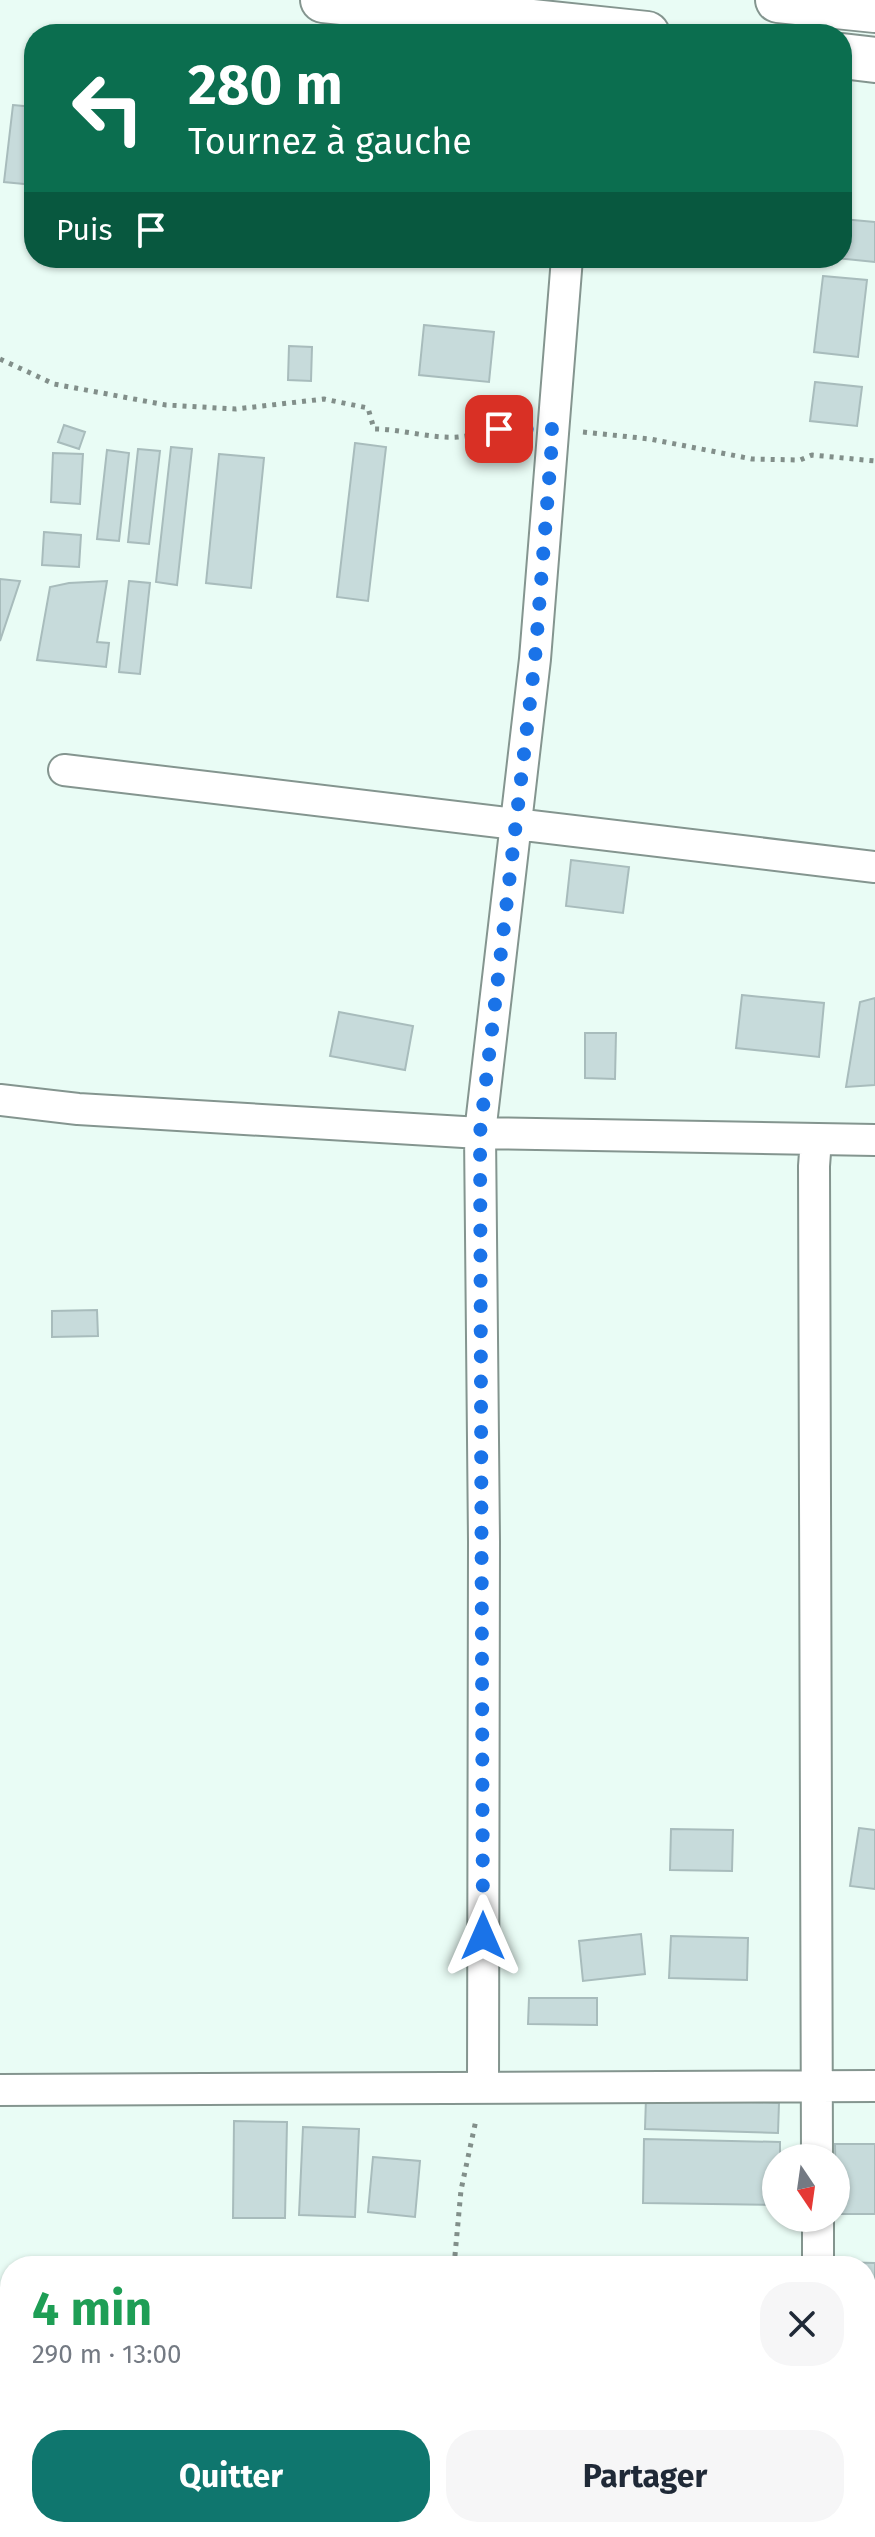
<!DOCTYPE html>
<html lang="fr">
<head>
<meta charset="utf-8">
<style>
  :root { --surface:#fff; --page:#f6f6f7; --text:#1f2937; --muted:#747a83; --accent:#0f766e }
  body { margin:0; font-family:"Fira Sans",sans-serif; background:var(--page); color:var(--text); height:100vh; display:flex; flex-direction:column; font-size:30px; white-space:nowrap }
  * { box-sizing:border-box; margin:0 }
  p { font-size:26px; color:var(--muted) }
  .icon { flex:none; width:44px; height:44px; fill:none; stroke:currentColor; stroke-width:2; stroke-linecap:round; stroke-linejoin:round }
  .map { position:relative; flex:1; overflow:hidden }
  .panel { position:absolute; left:0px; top:2256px; width:876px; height:282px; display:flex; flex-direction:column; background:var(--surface); border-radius:32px 32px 0 0; box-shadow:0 2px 6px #0004 }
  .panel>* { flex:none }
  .guide { position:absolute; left:24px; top:24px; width:828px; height:244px; border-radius:32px; box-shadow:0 2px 6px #0004; background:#0b6e4f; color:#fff; overflow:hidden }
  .needle { width:52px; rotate:167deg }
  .tools { position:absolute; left:762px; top:2144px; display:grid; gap:16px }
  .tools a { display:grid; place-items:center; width:88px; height:88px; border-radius:50%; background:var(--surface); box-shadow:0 2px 6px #0004; font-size:40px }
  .pin { position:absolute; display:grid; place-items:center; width:68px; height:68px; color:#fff; margin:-34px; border-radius:16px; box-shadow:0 4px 12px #0006 }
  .me { position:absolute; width:88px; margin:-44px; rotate:0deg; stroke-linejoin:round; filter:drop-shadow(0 0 6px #0008) }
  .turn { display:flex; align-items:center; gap:28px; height:168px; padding:0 32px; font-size:36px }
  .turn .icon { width:104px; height:104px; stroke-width:2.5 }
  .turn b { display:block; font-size:56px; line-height:68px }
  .then { display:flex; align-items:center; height:76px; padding:0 32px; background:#0003; gap:16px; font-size:30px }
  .round { display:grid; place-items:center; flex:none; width:84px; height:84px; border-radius:32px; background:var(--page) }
  .head { display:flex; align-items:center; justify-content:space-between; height:136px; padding:0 32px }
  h1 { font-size:48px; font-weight:700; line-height:60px; color:#1e9e55 }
  .cta { display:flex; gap:16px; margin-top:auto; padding:16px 32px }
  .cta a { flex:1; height:92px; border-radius:32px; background:var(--accent); color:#fff; font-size:32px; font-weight:700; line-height:92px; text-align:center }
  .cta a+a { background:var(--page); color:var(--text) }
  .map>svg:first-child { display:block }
  .building { fill:#c7dbdb; stroke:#a8bcbc; stroke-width:2 }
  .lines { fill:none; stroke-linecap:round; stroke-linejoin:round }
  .street-casing { stroke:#84958f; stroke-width:34 }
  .highway-casing { stroke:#84958f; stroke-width:48 }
  .path { stroke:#828f8a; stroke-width:5; stroke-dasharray:4 6; stroke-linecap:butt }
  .street { stroke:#fff; stroke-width:30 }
  .highway { stroke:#fff; stroke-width:44 }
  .route { stroke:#1a73e8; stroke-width:14; stroke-dasharray:0 25.2 }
</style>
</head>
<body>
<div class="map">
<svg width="875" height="2537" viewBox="0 0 875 2537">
  <rect width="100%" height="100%" fill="#e9fcf5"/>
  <path class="building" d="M13,105l21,2v78l-30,-3z
    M842,219l33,3v40l-39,-4h6z
    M823,276l44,4 -9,77 -44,-5z
    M424,325l70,7 -5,50 -70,-7z
    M289,346l23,1 -1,34 -23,-1z
    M815,382l47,5 -5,39 -47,-5z
    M64,425l21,7 -6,17 -21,-7z
    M355,443l31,4 -18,154 -31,-4z
    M171,447l21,2 -15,136 -21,-3z
    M138,449l22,2 -11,93 -21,-2z
    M107,450l22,3 -10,88 -22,-2z
    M53,453l30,1 -3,50 -29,-2z
    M219,454l45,4 -13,130 -45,-5z
    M44,532l37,3 -2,32 -37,-2z
    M0,579l20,2 -20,60z
    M107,581l-10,61 12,1 -3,24 -69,-7 13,-73 19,-4z
    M129,581l21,2 -10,91 -21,-2z
    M571,860l58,7 -6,46 -57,-7z
    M742,995l82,8 -5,54 -83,-9z
    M875,998v87l-29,2 14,-85z
    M339,1012l74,14 -8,44 -75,-14z
    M585,1033h31l-1,46 -30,-1z
    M97,1310l1,26 -46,1v-26z
    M859,1828l16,2v59l-25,-3z
    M671,1829l62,1 -1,41 -62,-1z
    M641,1934l4,40 -62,7 -4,-40z
    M671,1936l77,2 -1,42 -78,-2z
    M529,1998h68v27l-69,-1z
    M646,2098l133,5 -1,30 -133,-4z
    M234,2121l53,1 -2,96h-52z
    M303,2127l56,2 -4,88 -56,-2z
    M644,2139l136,3v16h-4v47l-133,-2z
    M835,2144h40v70h-39z
    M373,2157l47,4 -5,56 -47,-5z
    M835,2262l40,1v57h-9v-54h-31z"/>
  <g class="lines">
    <g class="street-casing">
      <path id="street" d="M64,770l811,97
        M0,1100l78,9 402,24 395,7
        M816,1139l-2,27 3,992
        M483,2088l1,-547 -4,-408 55,-474 32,-401
        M0,2090l875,-4
        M818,2218v48
        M821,2528v9"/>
    </g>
    <g class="highway-casing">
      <path id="highway" d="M323,0l324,34
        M778,0l97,10
        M842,56l33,4"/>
    </g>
    <path class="path" d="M0,359l54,25 112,21 70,4 88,-10 44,9 6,21c27,0 58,10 84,8 21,-2 42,-8 64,-8
      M583,432l67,7 102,20 48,1 12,-5 63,6
      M454,2266l7,-76 15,-70
      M460,2528v9"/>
    <use href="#street" class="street"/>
    <use href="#highway" class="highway"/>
  </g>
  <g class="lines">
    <path class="route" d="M483,1936l-3,-803 55,-474 18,-230h-54"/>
  </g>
</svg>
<div class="tools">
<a><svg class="needle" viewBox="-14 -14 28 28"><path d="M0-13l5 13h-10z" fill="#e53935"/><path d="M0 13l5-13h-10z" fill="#747a83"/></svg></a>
</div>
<div class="pin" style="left:499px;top:429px;background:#d93025"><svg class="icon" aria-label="arrive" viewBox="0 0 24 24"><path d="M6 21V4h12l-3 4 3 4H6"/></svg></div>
<svg class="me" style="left:483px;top:1936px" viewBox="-20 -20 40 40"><path d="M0-17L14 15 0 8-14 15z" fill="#1a73e8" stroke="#fff" stroke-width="4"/></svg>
<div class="guide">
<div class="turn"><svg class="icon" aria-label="left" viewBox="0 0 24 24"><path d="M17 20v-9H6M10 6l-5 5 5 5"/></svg><div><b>280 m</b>Tournez à gauche</div></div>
<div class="then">Puis<svg class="icon" aria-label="arrive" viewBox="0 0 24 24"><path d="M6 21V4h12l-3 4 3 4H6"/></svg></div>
</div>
<section class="panel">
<div class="head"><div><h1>4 min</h1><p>290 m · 13:00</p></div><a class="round"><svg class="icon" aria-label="close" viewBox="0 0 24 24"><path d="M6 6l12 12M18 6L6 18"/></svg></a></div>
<div class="cta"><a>Quitter</a><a>Partager</a></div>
</section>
</div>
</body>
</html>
